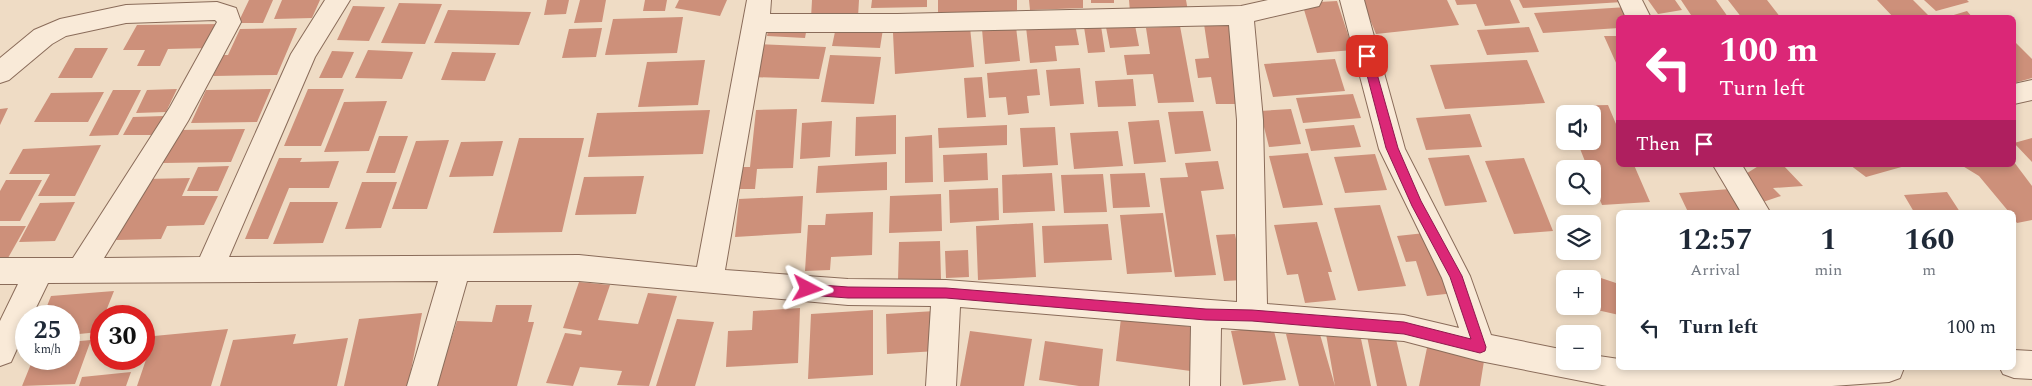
<!DOCTYPE html>
<html lang="en">
<head>
<meta charset="utf-8">
<style>
  :root { --surface:#fff; --page:#f6f6f7; --text:#1f2937; --muted:#747a83 }
  body { margin:0; font-family:Spectral,serif; background:var(--page); color:var(--text); height:100vh; display:flex; flex-direction:column; font-size:19px; white-space:nowrap }
  * { box-sizing:border-box; margin:0 }
  p { font-size:16px; color:var(--muted) }
  .icon { flex:none; width:28px; height:28px; fill:none; stroke:currentColor; stroke-width:2; stroke-linecap:round; stroke-linejoin:round }
  .map { position:relative; flex:1; overflow:hidden }
  .panel { position:absolute; left:1616px; top:210px; width:400px; height:160px; display:flex; flex-direction:column; background:var(--surface); border-radius:8px; box-shadow:0 2px 8px #0003 }
  .panel>* { flex:none }
  .hud { position:absolute; left:1616px; top:15px; width:400px; height:152px; border-radius:8px; box-shadow:0 2px 8px #0003; background:#db2777; color:#fff; overflow:hidden }
  .controls { position:absolute; left:1556px; top:105px; display:grid; gap:10px }
  .controls a { display:grid; place-items:center; width:45px; height:45px; border-radius:8px; background:var(--surface); box-shadow:0 2px 8px #0003; font-size:25px }
  .speed { position:absolute; left:15px; top:305px; display:flex; gap:10px; font-size:25px; font-weight:700; text-align:center }
  .speed>* { display:grid; place-content:center; width:65px; height:65px; border-radius:50%; background:var(--surface); box-shadow:0 2px 8px #0003; line-height:1 }
  .speed small { font-size:12px; font-weight:400 }
  .speed .limit { border:8px solid #d22; background:#fff; color:#111 }
  .pin { position:absolute; display:grid; place-items:center; width:42px; height:42px; color:#fff; margin:-21px; border-radius:10px; box-shadow:0 2px 8px #0006 }
  .me { position:absolute; width:55px; margin:-28px; rotate:94deg; stroke-linejoin:round; filter:drop-shadow(0 0 4px #0008) }
  .turn { display:flex; align-items:center; gap:18px; height:105px; padding:0 20px; font-size:22px }
  .turn .icon { width:65px; height:65px; stroke-width:2.5 }
  .turn b { display:block; font-size:35px; line-height:42px }
  .then { display:flex; align-items:center; height:48px; padding:0 20px; background:#0003; gap:10px; font-size:19px }
  .eta { display:flex; justify-content:space-evenly; align-items:center; height:85px; text-align:center }
  .eta b { font-size:30px; font-weight:700; line-height:35px }
  ul { padding:0; list-style:none }
  li { display:flex; align-items:center; gap:15px; height:65px; padding:0 20px }
  li div { flex:1 }
  li b { display:block; font-size:19px }
  li em { font-style:normal }
  .map>svg:first-child { display:block }
  .building { fill:#cd907a }
  .lines { fill:none; stroke-linecap:round; stroke-linejoin:round }
  .minor-casing { stroke:#8a6c5a; stroke-width:2 }
  .minor { fill:#f9ead8; fill-rule:evenodd }
  .route { fill:#db2777; stroke:#8e194d }
</style>
</head>
<body>
<div class="map">
<svg width="2032" height="386" viewBox="0 0 2032 386">
  <rect width="100%" height="100%" fill="#efdcc5"/>
  <path class="building" d="M249,0h24l-10,23h-25z
    M282,0h38l-8,18 -38,1z
    M547,0h22l-3,14 -22,1z
    M580,0h26l-4,22 -28,1z
    M645,0h22l-2,11h-22z
    M679,0h48l-7,16 -45,-8z
    M812,0h47l-1,17 -47,1z
    M872,0h55v7l-56,1z
    M938,0h79v11l-79,2z
    M1029,0h54v8l-53,2z
    M1091,0h23v3h-23z
    M1129,0h57l2,11 -58,1z
    M1362,0h85l12,25 -83,9z
    M1455,0h55l10,23 -35,3 -9,-22 -19,1z
    M1519,0h103l1,2 -100,6z
    M1648,0h27l7,10 -24,4z
    M1681,0h35l12,17 -35,1z
    M1728,0h39l14,18h-39z
    M1877,0h36l18,18h-37z
    M1924,0h43l2,2 -33,9z
    M1337,1l16,49 -36,3 -15,-50z
    M399,3l43,1 -17,40 -44,-1z
    M353,6l32,1 -16,34 -32,-1z
    M1627,7l4,11h-12v10l-76,5 -9,-20z
    M448,10l83,2 -12,33 -85,-2z
    M1967,11l6,7h-26v-1z
    M683,17l-6,36 -72,2 8,-36z
    M1134,20l5,26 -29,2 -5,-26z
    M222,24l-11,24 -43,1 -8,17h-23l8,-16h-22l14,-25z
    M1075,24l4,21 -24,1 2,15 -27,2 -4,-36z
    M1204,24h30l12,80h-30l-5,-27 -13,1 -3,-19 14,-1z
    M769,25l38,2 -2,11 -38,-2z
    M1101,26l4,26 -17,1 -4,-26z
    M1180,26l14,76 -36,1 -5,-29 -26,1 -3,-20 26,-1 -4,-26z
    M836,27l47,2 -3,19 -48,-2z
    M970,27l4,40 -79,7 -2,-41z
    M1016,27l4,34 -35,3 -3,-35z
    M1529,27l10,25 -52,3 -10,-25z
    M297,28l-20,47 -64,1 10,-21h5l12,-26z
    M602,28l-6,29 -34,1 7,-29z
    M1604,36h15v29h-2z
    M2014,41l18,18v19l-18,5z
    M759,44l67,3 -7,32 -68,-2z
    M75,48h33l-16,30h-34z
    M368,50l45,2 -11,27 -47,-1z
    M332,51l22,1 -12,26h-23z
    M452,52l44,1 -11,28 -44,-1z
    M830,55l51,2 -7,47 -53,-2z
    M1335,59l10,32 -72,6 -9,-33z
    M705,60l-7,45 -60,2 9,-45z
    M1527,60l18,43 -100,6 -15,-44z
    M1080,68l4,36 -34,2 -4,-36z
    M1037,69l3,26 -13,1 2,17 -21,2 -2,-18 -17,1 -2,-25z
    M982,77l4,40 -19,1 -3,-40z
    M1133,79l3,27 -38,1 -3,-26z
    M177,89l-11,23 -30,1 11,-23z
    M271,89l-14,33 -66,1 15,-33z
    M308,89h36l-23,57h-37z
    M113,90h28l-23,45 -29,1z
    M104,92l-16,30h-54l17,-29z
    M1353,94l8,24 -58,5 -7,-25z
    M387,101l-18,50 -45,1 20,-50z
    M1608,105l11,26v34h15l16,37 -48,3 -10,-25v-11h-4l-11,-28h15v-27h-26l-3,-8z
    M8,108l-8,17v-16z
    M797,109l-4,59 -36,1 -2,20h-24l3,-22h16l6,-57z
    M1291,109l10,35 -32,3 -9,-36z
    M710,110l-7,44 -115,3 9,-44z
    M1203,111l8,40 -36,3 -7,-42z
    M1470,114l12,33 -56,3 -10,-32z
    M896,115v39l-41,2 1,-39z
    M164,116l-9,19h-32l10,-18z
    M1159,120l7,42 -32,2 -6,-42z
    M832,121l-2,36 -30,2 2,-36z
    M1007,125v20l-68,3 -1,-20z
    M1354,125l7,22 -50,4 -6,-22z
    M1055,127l3,38 -35,2 -3,-39z
    M245,129l-14,33 -68,1 15,-33z
    M1118,131l5,35 -49,3 -4,-36z
    M932,135l1,47 -28,1v-46z
    M379,136h29l-13,37h-29z
    M519,138h65l-22,94 -69,1z
    M2032,138v24l-18,-19z
    M449,140l-22,69h-35l24,-68z
    M503,141l-10,35 -44,1 12,-35z
    M101,145l-26,51h-37l12,-22h-41l14,-25z
    M987,153l1,27 -44,2 -1,-27z
    M1308,153l15,52 -40,3 -14,-52z
    M1375,154l12,36 -42,3 -11,-36z
    M1469,155l18,47 -42,4 -17,-48z
    M279,158h23l-2,4 39,-1 -10,27h-40l-21,51h-23z
    M1524,158l29,73 -39,3 -29,-73z
    M1218,161l6,28 -23,2 15,84 -41,2 -15,-99 28,-1 -3,-14z
    M887,162v28l-71,3 2,-27z
    M2014,162l18,24v34l-15,3 -3,-4v-7h-5l-30,-36 -18,-11h53z
    M1760,165h23l20,21 -30,2 8,8 -18,6 -19,-27z
    M1850,165h55v1l-39,11z
    M229,166l-11,25h-31l11,-24z
    M1052,173l3,38 -52,2 -1,-38z
    M1145,173l5,34 -37,1 -3,-34z
    M1103,174l4,38 -43,1 -3,-38z
    M644,176l-8,38 -61,1 9,-38z
    M190,178l-8,18h36l-14,29 -37,1 -6,13 -45,1 30,-61z
    M6,180h36l-22,41h-20v-30z
    M362,182h35l-16,46 -36,1z
    M998,188l1,32 -49,3 -1,-33z
    M1730,189l12,23h-54l-9,-19z
    M1947,192l13,20h-46l-10,-17z
    M941,194l1,37 -53,2 1,-37z
    M803,196l-2,37 -66,4 4,-38z
    M75,202l-20,39 -36,1 21,-39z
    M290,202h48l-15,41 -50,1z
    M1380,205l26,81 -48,5 -24,-83z
    M873,212l-1,43 -41,2 -1,13 -25,1 3,-46h17l1,-11z
    M1163,213l9,59 -45,2 -7,-59z
    M1317,222l15,50h-4l8,28 -31,3 -7,-29 -11,1 -13,-50z
    M1033,223l3,54 -58,3 -2,-54z
    M1108,224l4,36 -68,3 -2,-37z
    M0,226h26l-18,32h-8z
    M1425,233l30,60 -28,3 -11,-35 -10,1 -9,-26z
    M1235,234l9,46 -20,1 -8,-46z
    M940,241l1,38 -43,1 1,-38z
    M968,250l1,27 -23,1 -1,-27z
    M1589,274l30,10v31l-35,-8 8,-1v-27h-5z
    M579,282l31,3 -12,35 40,4 10,-31 29,3 -28,90 -32,-1 5,-14 -42,-4 -7,19 -27,-3 19,-50 16,2 1,-4 -19,-3z
    M114,291l-10,25h-3l-2,16 -30,3v-19h-26l8,-20z
    M496,305h36l-4,17h6l-17,64h-81l21,-65 35,1z
    M800,308l-2,55 -72,4 2,-36 24,-1 1,-19z
    M873,310v65l-65,4 3,-65z
    M935,311l2,40 -50,3 -1,-40z
    M422,313l-14,73h-64l15,-67z
    M1121,318l80,10 -3,44 -82,-11z
    M677,319l37,3 -19,64h-39z
    M1273,327l13,53 -43,5 -12,-54z
    M228,329l-17,57h-74l17,-50z
    M970,331l62,8 -8,47h-64z
    M1319,331l16,55h-36l-13,-52z
    M296,334l-3,10 55,-6 -11,48h-117l13,-46z
    M1326,334h34l11,52h-36z
    M1395,335l12,51h-30l-10,-50z
    M91,340l-16,44 -53,2 11,-27h36v-17z
    M1045,341l58,8 -4,37h-20l-40,-6z
    M1428,343l56,18 -4,25h-61z
    M131,372l-5,14h-47l3,-9z"/>
  <g class="lines">
    <g class="minor-casing">
      <path id="minor" d="M325,0h25l-35,57 -86,200 350,-2 118,12 50,-267h24l-1,14h127l344,-8 27,-6h54l-3,6 -65,15 9,99 4,184 137,11 55,13 -17,-50 -63,-129 -39,-149h24l41,149 65,127 21,59 74,15v11h27v-6l27,4v9h285l-4,10 -11,4 -57,4h-225l-127,-25 -76,-20 -183,-13 -1,58h-30l1,-60 -231,-19 -4,79h-30l5,-80 -83,-1 -269,-24h-112l-30,105h-30l31,-105 -390,2 -16,33h-6v13l-15,33 -11,4v-45l18,-37h-18v-26h73l97,-151 47,-85 -2,-2 -89,3 -60,13 -14,8 -43,36 -9,3v-25l34,-28 26,-11 66,-14 91,-3 19,6 5,14 -53,99 -84,137 96,-1 91,-203zM1229,25l8,95v182l-291,-22 -98,-1 -123,-9 41,-238h131z
        M1618,0h24l9,18h-25z
        M2032,80v20l-18,4v-20z
        M1713,165h29l28,47h-29z
        M2014,350l18,1v28l-18,-1 -11,-4 -3,-6h14z"/>
    </g>
    <use href="#minor" class="minor"/>
  </g>
  <path class="route" d="M1367,52l5,4 26,92 23,53 41,75 24,71 -1,4 -5,2 -76,-19 -152,-13 -46,-1 -260,-22h-98l-40,-3 -4,-2 -2,-4 2,-4 4,-1 40,3 98,1 260,21 46,1 152,12 67,17 -21,-62 -38,-71 -26,-58 -24,-92z"/>
</svg>
<div class="controls">
<a><svg class="icon" aria-label="sound" viewBox="0 0 24 24"><path d="M4 9h4l5-4v14l-5-4H4zM17 9q2 3 0 6"/></svg></a>
<a><svg class="icon" aria-label="search" viewBox="0 0 24 24"><circle cx="10" cy="10" r="6"/><path d="M15 15l6 6"/></svg></a>
<a><svg class="icon" aria-label="layers" viewBox="0 0 24 24"><path d="M12 4l9 5-9 5-9-5zM3 14l9 5 9-5"/></svg></a>
<a>+</a>
<a>−</a>
</div>
<div class="speed"><div>25<small>km/h</small></div><div class="limit">30</div></div>
<div class="pin" style="left:1367px;top:56px;background:#d93025"><svg class="icon" aria-label="arrive" viewBox="0 0 24 24"><path d="M6 21V4h12l-3 4 3 4H6"/></svg></div>
<svg class="me" style="left:808px;top:289px" viewBox="-20 -20 40 40"><path d="M0-17L14 15 0 8-14 15z" fill="#db2777" stroke="#fff" stroke-width="4"/></svg>
<div class="hud">
<div class="turn"><svg class="icon" aria-label="left" viewBox="0 0 24 24"><path d="M17 20v-9H6M10 6l-5 5 5 5"/></svg><div><b>100 m</b>Turn left</div></div>
<div class="then">Then<svg class="icon" aria-label="arrive" viewBox="0 0 24 24"><path d="M6 21V4h12l-3 4 3 4H6"/></svg></div>
</div>
<section class="panel">
<div class="eta">
<div><b>12:57</b><p>Arrival</p></div>
<div><b>1</b><p>min</p></div>
<div><b>160</b><p>m</p></div>
</div>
<ul>
<li><svg class="icon" aria-label="left" viewBox="0 0 24 24"><path d="M17 20v-9H6M10 6l-5 5 5 5"/></svg><div><b>Turn left</b></div><em>100 m</em></li>
</ul>
</section>
</div>
</body>
</html>
